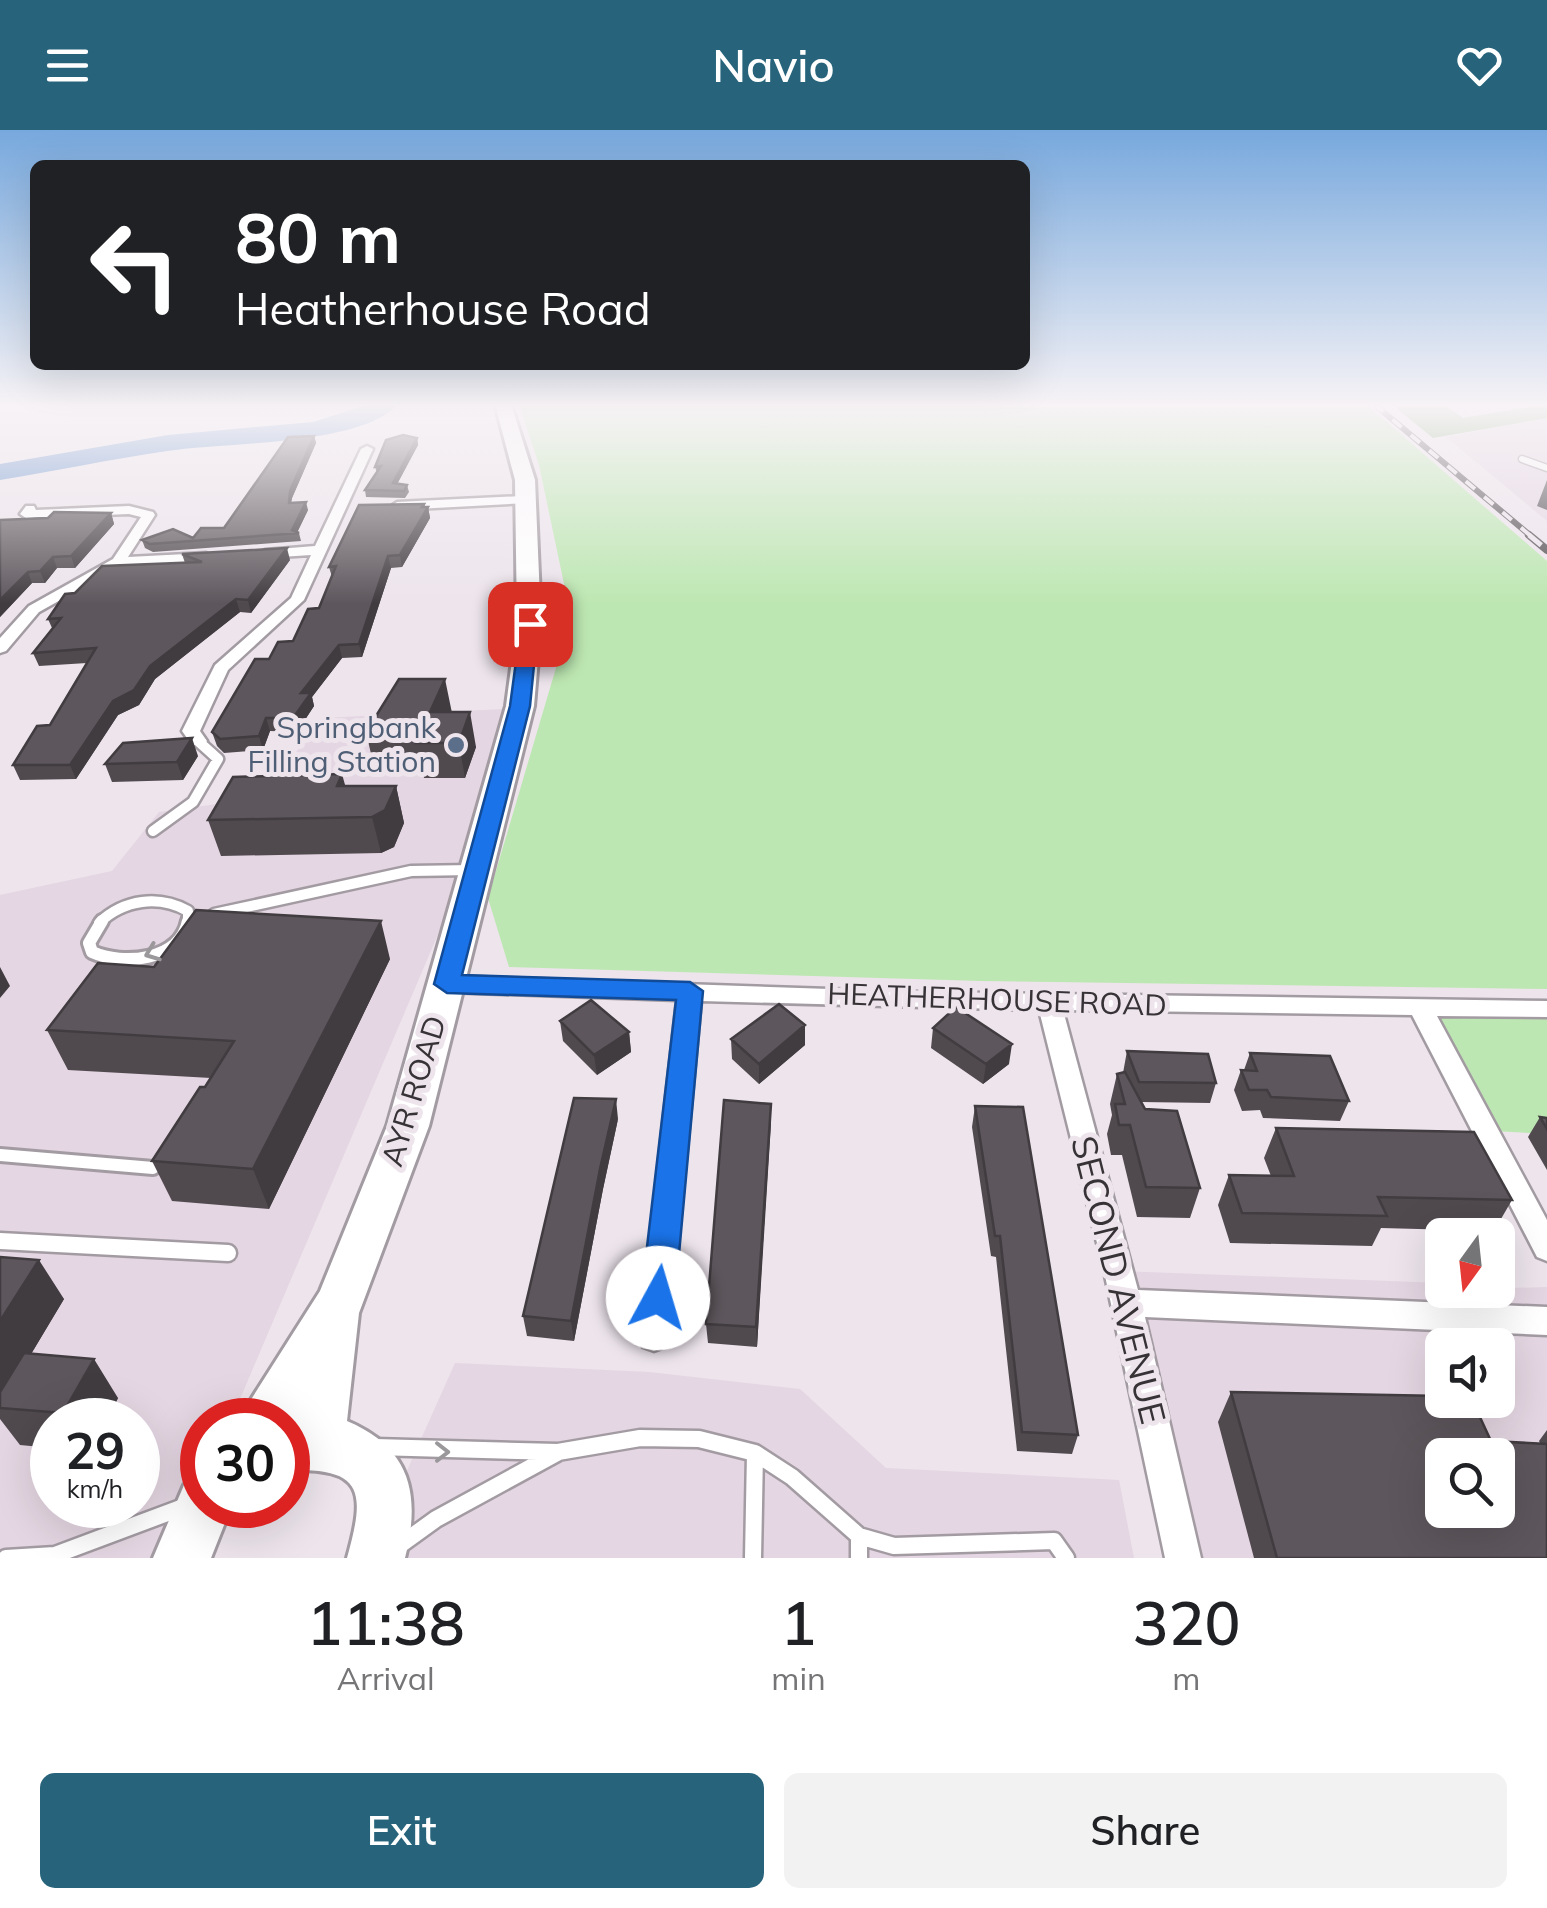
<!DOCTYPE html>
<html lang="en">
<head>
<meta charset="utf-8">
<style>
  :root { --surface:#fff; --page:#f2f2f2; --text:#202124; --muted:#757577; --accent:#27647b }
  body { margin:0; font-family:Mulish,sans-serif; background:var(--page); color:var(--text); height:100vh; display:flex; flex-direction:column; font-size:38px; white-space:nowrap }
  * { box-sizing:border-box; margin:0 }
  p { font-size:32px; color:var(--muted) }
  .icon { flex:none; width:55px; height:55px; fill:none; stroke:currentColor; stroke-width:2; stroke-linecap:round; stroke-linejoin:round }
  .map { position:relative; height:1428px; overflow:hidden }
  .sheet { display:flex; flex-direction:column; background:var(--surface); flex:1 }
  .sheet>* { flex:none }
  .banner { position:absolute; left:30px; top:30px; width:1000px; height:210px; border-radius:15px; box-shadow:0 10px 40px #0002; background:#202124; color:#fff; overflow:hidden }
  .needle { width:65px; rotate:195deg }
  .fabs { position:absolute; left:1425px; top:1088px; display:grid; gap:20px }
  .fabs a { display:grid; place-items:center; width:90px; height:90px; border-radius:15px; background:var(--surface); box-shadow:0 10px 40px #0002; font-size:50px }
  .speed { position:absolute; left:30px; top:1268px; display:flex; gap:20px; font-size:50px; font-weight:700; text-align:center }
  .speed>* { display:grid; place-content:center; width:130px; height:130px; border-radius:50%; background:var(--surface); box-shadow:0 10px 40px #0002; line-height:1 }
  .speed small { font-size:25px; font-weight:400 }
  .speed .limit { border:15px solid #d22; background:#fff; color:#111 }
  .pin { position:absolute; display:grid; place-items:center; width:85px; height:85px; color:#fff; margin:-42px; border-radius:20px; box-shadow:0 5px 15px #0006 }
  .me { position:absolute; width:110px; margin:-55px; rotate:6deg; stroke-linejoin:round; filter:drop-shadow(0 0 8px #0008) }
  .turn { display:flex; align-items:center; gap:35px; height:210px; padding:0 40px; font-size:45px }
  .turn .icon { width:130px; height:130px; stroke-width:2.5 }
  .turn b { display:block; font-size:70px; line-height:85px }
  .eta { display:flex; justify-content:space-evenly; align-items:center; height:170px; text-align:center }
  .eta b { font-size:60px; font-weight:600; line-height:70px }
  .primary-button { display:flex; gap:20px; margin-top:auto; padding:20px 40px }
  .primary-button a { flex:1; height:115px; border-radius:15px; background:var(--accent); color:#fff; font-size:40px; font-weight:600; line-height:115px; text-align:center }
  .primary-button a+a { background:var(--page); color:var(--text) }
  header { display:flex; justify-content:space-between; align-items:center; height:130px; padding:0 40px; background:var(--accent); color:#fff; font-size:45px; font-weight:600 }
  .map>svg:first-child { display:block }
  .built { fill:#e4d6e2; fill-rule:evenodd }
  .green { fill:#bde7b2 }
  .forest { fill:#87b47b }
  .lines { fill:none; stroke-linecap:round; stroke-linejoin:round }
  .river { fill:#6e95cd; fill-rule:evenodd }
  .lane-far3-casing { stroke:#a39ba2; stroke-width:9 }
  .lane-far2-casing { stroke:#a39ba2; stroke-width:15 }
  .lane-far1-casing { stroke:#a39ba2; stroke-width:18 }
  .lane-casing { stroke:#a39ba2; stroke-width:21 }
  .street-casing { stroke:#a39ba2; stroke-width:5 }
  .primary-casing { stroke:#a39ba2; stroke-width:6 }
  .lane-far3 { stroke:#fff; stroke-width:6 }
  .lane-far2 { stroke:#fff; stroke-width:10 }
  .lane-far1 { stroke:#fff; stroke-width:12 }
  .lane { stroke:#fff; stroke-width:16 }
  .street { fill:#fff; fill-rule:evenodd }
  .primary { fill:#fff; fill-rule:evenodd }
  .rail-far1-casing { stroke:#544f53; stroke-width:6 }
  .rail-casing { stroke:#544f53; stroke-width:8 }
  .rail-far1 { stroke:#ede4ec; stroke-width:4; stroke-dasharray:12; stroke-linecap:butt }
  .rail { stroke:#ede4ec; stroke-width:5; stroke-dasharray:16; stroke-linecap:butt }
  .wall { fill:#504a4f }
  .shaded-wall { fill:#413c40 }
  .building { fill:#5d565c; stroke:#413c40; stroke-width:2.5; fill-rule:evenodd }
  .oneway { stroke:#9a989a }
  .route { fill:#1a73e8; stroke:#114b97; stroke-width:2.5 }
  .service-dot { fill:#5c6f8a; stroke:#ede4ec; stroke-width:4 }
  .labels { text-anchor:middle; stroke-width:10; stroke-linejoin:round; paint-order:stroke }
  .service-label { font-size:30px; fill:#4e5e75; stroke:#ede4ec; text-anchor:end }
  .street-label { font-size:30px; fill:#363235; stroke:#ede4ec }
  .near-street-label { font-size:35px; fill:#363235; stroke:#ede4ec }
</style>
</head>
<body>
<header><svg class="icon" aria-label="menu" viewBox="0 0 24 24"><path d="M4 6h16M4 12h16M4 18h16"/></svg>Navio<svg class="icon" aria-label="heart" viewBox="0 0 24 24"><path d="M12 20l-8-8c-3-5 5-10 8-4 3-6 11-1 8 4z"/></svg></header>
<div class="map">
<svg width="1547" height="1428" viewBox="0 0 1547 1428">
  <rect width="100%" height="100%" fill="#ede4ec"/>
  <path class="built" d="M1547,288v103l-101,-84z
    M504,579l-60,211 -213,500h-29v67l-30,71h-172v-663l112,-24 47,-59 102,-14 61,-80zM52,1290h86v85h-86z
    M1119,1141l323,12v7l105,-3v271h-358zM1442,1215h56v55h-56zM1442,1325h56v55h-56z
    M455,1233l194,9 151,17 86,79 233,12 15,78h-766z"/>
  <path class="green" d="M519,274h847l181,157v428l-566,-8 -472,-14 -21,-69 83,-281 -32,-152z
    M1429,883l118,2v119l-54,-3z"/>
  <path class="forest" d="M1391,274h52l20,14 84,-14v14l-114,20z"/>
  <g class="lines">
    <path class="river" d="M370,274h28c-36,42 -175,38 -231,47 -56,8 -111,20 -167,29v-16l168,-29 145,-13z"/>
    <g class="lane-far3-casing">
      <path id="lane-far3" d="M1522,329l25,9"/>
    </g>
    <g class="lane-far2-casing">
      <path id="lane-far2" d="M153,701l40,-29 25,-43 -20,-18
        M214,784l197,-43 61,-1
        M99,793c25,-24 60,-28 89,-12v12"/>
    </g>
    <g class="lane-far1-casing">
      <path id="lane-far1" d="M102,791l-13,22 3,9c31,14 88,9 96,-31
        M0,1025l153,13"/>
    </g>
    <g class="lane-casing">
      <path id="lane" d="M0,1111l228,12
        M375,1317l183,5 82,-14 59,1 56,14 37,24 67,59 35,10 160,-5 12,17
        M859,1406v22
        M6,1428l49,-3 147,-55
        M382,1428l54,-39 121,-66
        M753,1428l2,-105"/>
    </g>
    <g class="street-casing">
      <path id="street" d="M367,316l6,3 -69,151 -76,70 -28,61 7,10 -3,4h-12l-10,-14 33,-66 76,-67 20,-43 -46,3 -7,-4 7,-4 50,-4 46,-97z
        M523,366l4,1v6l-130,7 -6,-4 6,-4z
        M26,376h8l2,4 93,-4 24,6 2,3 -27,42 78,-4 7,4 -7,4 -85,5 -82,46 -33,39 -6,2v-15l29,-32 84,-47 28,-42 -12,-3 -103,4 -6,-4z
        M447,846l472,16 628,9v16l-110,-1 110,204v41l-10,-4 -125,-242 -349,-5 75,280 409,17v28l-402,-18 56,241h-36l-61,-287 -65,-261 -338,-9 -32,336 -4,10 -11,4 -11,-4 -4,-10 38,-337 -230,-8 -8,-2 -4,-6 4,-6z"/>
    </g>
    <g class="primary-casing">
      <path id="primary" d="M495,274h16l24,76 6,143 -7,83 -105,420 -70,187 -12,108c64,27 74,74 58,137h-58c19,-68 16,-90 -59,-88v-50h-50l82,-129 67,-165 119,-420 11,-83 -2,-143z
        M202,1347v28h30l-21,53h-58l31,-73z"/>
    </g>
    <use href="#lane-far3" class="lane-far3"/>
    <use href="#lane-far2" class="lane-far2"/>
    <use href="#lane-far1" class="lane-far1"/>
    <use href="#lane" class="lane"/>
    <use href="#street" class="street"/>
    <use href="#primary" class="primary"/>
    <g class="rail-far1-casing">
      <path id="rail-far1" d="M1374,274l158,133"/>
    </g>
    <g class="rail-casing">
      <path id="rail" d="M1529,405l18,15"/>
    </g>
    <use href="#rail-far1" class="rail-far1"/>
    <use href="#rail" class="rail"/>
  </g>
  <path class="wall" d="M314,306l2,7 -24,55 -1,4 17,8 -11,22 2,1 2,8 -148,11 -8,-4 -3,-8 51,-2 31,-10z
    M417,308l1,7 -21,39 10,1 2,7 -4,6 -39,-1 -1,-7 12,-17 -2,-6z
    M1547,350v30l-10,-4z
    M424,374l1,3h3l2,11 -28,49 -11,1 -29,89 -20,1 -30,39 2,9 -17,26 -27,-1 -7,19 -39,3 -7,-7 -5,-14 57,-73 24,-18 26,-33 13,-31 -3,-10z
    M111,383l3,11 -39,44h-18l-12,15h-13l-32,34v-97z
    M182,424l108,6 -39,53 -11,-1 -85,67 -16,26 -21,10 -42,64 -56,1 -7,-15 37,-40 37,-62 -48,3 -6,-13 19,-25 -4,-9 27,-26 110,-30z
    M451,582l25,35 -11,31h-41l-2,-11h-48l-8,-35z
    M198,626l-15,24 -71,2 -7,-18z
    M396,656l8,37 -10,24 -13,6 -160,3 -13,-36z
    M390,829l-121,250 -97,-8 -20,-40 59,-83 -143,-8 -21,-40 107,-63z
    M560,891l69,11 2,20 -34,23 -34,-34z
    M933,898l76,36 -26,20 -52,-36z
    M731,909l74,6 -46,39 -27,-25z
    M1127,921l89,32 -6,20 -69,-1 59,86 -10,30 -53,-1 -15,-62h-11l-4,-21 5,-19 -2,-11 7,-30 6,-1z
    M1250,923l99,48 -9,20 -77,-3 -3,-8 -18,1 -8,-21 7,-20h3z
    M771,974l-14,243 -49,-4 -2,-19z
    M975,976l103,329 -6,19 -55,-3 -21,-194 -5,-1 -19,-129z
    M1540,987l7,1v52l-19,-33z
    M618,989l-15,70 -29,152 -47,-5 -4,-20z
    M1276,998l236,72 -18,31 -113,-3 -9,18 -142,-3 -12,-38 11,-30 42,1 -7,-18z
    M0,1127l64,42 -33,55 87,44 -11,22h-55v28l-32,-3 -20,-26z
    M1231,1262l260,49 49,2 -1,-2 8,-11v128h-293l-36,-136z"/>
  <path class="shaded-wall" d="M314,306l2,7 -24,55 -2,12 -1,-7 1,-12z
    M417,308l1,7 -24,45 -1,-7z
    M306,372l2,8 -11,23 -5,-3z
    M424,374l2,8 2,-5 2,11 -28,49 -2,-12z
    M111,383l3,11 -39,44 -4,-12z
    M287,418l3,12 -39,53 -3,-13z
    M388,426l3,12 -29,89 -3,-13z
    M53,427l4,11 -12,15 -5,-12z
    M28,442l4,11 -32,34v-17z
    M236,469l4,13 -85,67 -16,26 -21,10 -42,64 -6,-14 43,-64 37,-35z
    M339,515l3,13 -30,39 2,9 -17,26 -4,-14 8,-25z
    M445,549l7,34 -22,-1z
    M470,582l6,35 -11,31 -6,-35z
    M266,588l4,13 -7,19 -4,-14z
    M192,608l6,18 -15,24 -6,-18z
    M342,644l10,36 -15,-24z
    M396,656l8,37 -10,24 -13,6 -9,-36z
    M381,791l9,38 -121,250 -16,-40z
    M0,837l10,19 -10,12z
    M805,895v20l-46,39v-20z
    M629,902l2,20 -34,23 -3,-20z
    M1012,914l-3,20 -26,20 3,-20z
    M616,969l2,20 -15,70 -29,152 -3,-20 29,-152z
    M771,974v20l-14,223 -1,-20z
    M39,1130l25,39 -64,107v-85z
    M94,1229l24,39 -11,22h-39l-5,-7z"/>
  <path class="building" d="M403,305l14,3 -24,45 14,2 -3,6 -39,-1 16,-24 -6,1 11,-27z
    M314,306l-24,55 -1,12 17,-1 -14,28 7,3 -149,11 -8,-4 31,-11 20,9 8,-10h23l64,-91z
    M424,374l-2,3h6l-28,48 -12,1 -29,88 -20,1 -38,48h10l-18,25h-27l-7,18 -39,3 -8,-7 43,-73h14l9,-17 15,-1 15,-32 11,-1 17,-42 -7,1 30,-62z
    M54,382l57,1 -40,43 -18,1 -13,14 -12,1 -28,28v-80l48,-2z
    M287,418l-39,52 -12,-1 -86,67 -16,24 -21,11 -43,64h-57l24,-39 13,-1 46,-77 -63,5 28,-35 -13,1 17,-25 10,-1 27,-27 100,-4 -20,-8z
    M399,549h46l-15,33h40l-11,31h-43l5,-11h-55z
    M192,608l-15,24 -72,2 18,-21z
    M342,644l-5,12h59l-11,24 -13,7 -164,3 25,-43z
    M196,780l185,11 -128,248 -101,-8 48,-74h5l29,-46 -187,-11 51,-67 56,4z
    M591,870l38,32 -35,23 -34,-34z
    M779,874l26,21 -46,39 -28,-25z
    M956,877l56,37 -26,20 -53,-36z
    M1127,921l81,3 8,29 -77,-1z
    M1250,923l80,3 19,45 -78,-4 -4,-7h-18l-8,-20 16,1z
    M1125,942l20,37 32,2 23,77 -54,-1 -16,-62h-11l-4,-21h10l-8,-30z
    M574,968l42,1 -16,70 -29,152 -48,-5z
    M724,970l47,4 -15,223 -50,-3z
    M975,976l48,1 55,328 -56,-3 -22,-196h-5z
    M1540,987l7,1v11z
    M1276,998l198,4 38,68 -134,-3 9,19 -145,-3 -13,-38 65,1z
    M0,1127l39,3 -39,61z
    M24,1223l70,6 -31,54 -63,-5v-16z
    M1231,1262l211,4v4h30l19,41 56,3v114h-270zM1442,1325h56v55h-56z"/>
  <defs><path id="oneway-chevron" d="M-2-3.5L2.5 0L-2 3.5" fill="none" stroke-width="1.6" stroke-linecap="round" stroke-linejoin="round" transform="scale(2.5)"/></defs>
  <g class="oneway">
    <use href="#oneway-chevron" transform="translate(152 823) rotate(159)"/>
    <use href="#oneway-chevron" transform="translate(442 1322)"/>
  </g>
  <linearGradient id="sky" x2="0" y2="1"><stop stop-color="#77a8dd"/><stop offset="0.58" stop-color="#f7f3f6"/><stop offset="1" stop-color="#f7f3f6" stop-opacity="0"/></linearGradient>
  <rect width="1547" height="474" fill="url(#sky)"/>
  <path class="route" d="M530,488l8,6 -8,82 -68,269 228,7 13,9 -28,307 -5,11 -12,5 -12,-5 -5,-11 35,-298 -229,-7 -13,-9 76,-278 11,-82z"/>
  <circle class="service-dot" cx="456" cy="615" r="10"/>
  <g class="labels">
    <g class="service-label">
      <text x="436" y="608">Springbank<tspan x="436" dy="34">Filling Station</tspan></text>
    </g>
    <g class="street-label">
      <text transform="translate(997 870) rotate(2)" y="10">HEATHERHOUSE ROAD</text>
      <text transform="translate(414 961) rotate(-73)" y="10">AYR ROAD</text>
    </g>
    <g class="near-street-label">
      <text transform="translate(1118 1150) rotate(76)" y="12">SECOND AVENUE</text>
    </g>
  </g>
</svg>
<div class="fabs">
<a><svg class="needle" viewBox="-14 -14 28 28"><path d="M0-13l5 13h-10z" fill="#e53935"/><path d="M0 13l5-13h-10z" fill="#757577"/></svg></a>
<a><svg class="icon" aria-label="sound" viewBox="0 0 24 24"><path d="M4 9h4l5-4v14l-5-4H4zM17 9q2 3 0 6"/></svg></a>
<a><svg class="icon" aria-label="search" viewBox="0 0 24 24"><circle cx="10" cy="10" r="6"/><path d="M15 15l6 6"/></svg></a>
</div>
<div class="speed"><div>29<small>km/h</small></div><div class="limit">30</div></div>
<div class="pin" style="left:530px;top:494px;background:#d93025"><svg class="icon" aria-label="arrive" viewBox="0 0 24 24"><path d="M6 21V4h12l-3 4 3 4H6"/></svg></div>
<svg class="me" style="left:658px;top:1168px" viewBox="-20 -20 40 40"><circle r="19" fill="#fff"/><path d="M0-13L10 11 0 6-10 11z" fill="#1a73e8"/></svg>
<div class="banner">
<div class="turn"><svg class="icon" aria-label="left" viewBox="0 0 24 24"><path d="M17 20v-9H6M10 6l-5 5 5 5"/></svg><div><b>80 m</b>Heatherhouse Road</div></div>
</div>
</div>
<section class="sheet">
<div class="eta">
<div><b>11:38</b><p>Arrival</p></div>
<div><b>1</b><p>min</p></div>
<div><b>320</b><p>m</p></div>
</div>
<div class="primary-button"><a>Exit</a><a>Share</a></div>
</section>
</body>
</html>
